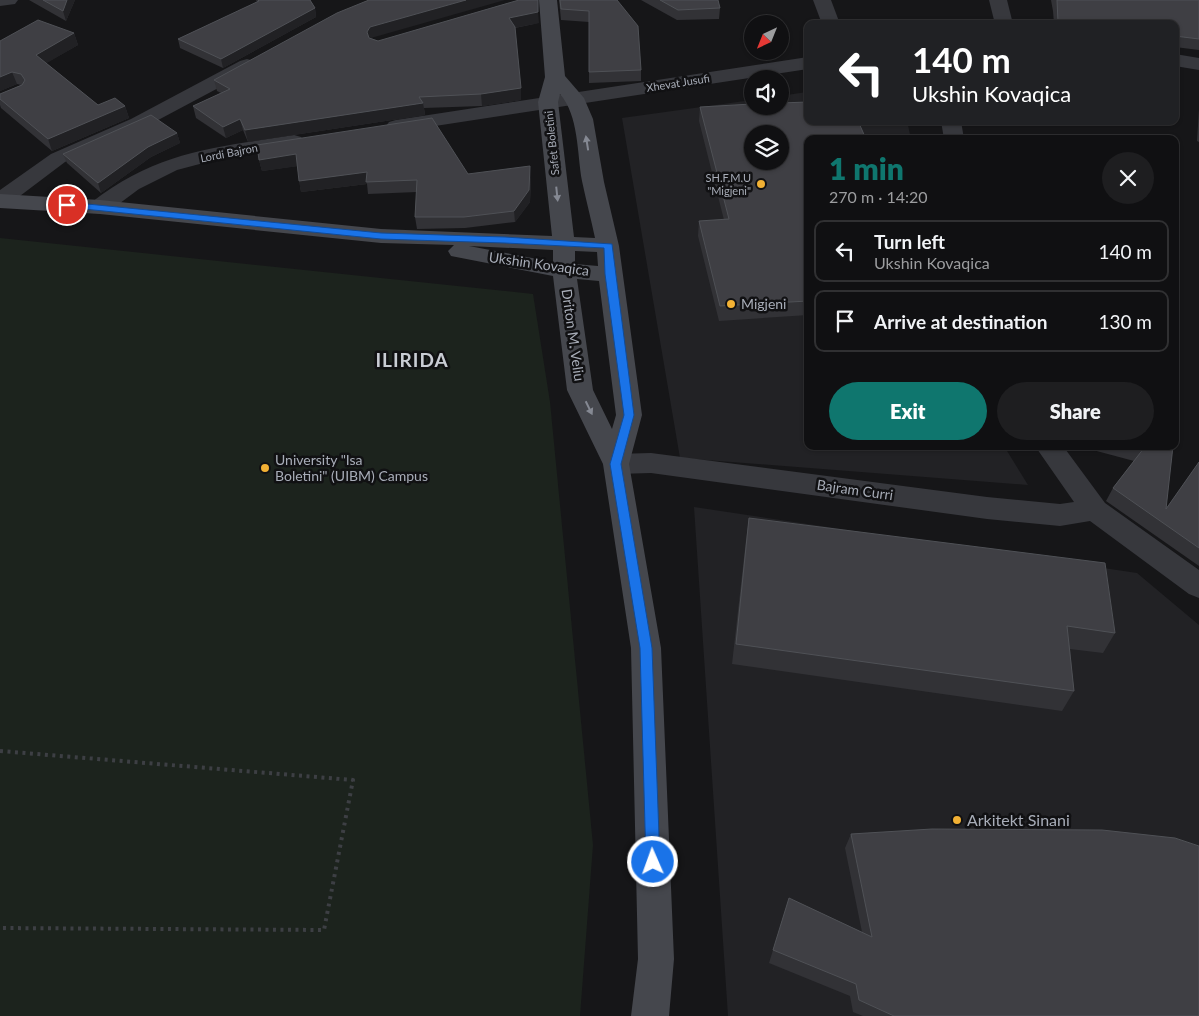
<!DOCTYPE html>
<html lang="en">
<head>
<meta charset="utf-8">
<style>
  :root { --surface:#101012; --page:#1e1e20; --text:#f1f3f6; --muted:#9c9d9f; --line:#303032; --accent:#0f766e }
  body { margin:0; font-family:Lato,sans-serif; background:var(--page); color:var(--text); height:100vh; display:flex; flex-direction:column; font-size:19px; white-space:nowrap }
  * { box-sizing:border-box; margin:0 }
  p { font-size:16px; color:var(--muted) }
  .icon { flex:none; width:28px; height:28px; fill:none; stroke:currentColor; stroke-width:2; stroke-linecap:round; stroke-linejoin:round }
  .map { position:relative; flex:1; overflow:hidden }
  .details { position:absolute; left:804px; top:135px; width:375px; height:315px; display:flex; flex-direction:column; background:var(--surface); border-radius:10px; box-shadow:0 1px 4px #0004,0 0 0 1px var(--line) }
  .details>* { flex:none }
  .banner { position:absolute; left:804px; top:20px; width:375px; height:105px; border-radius:10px; box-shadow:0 1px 4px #0004,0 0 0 1px var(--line); background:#202124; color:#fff; overflow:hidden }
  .needle { width:32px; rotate:223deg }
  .buttons { position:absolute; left:744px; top:15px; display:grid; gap:10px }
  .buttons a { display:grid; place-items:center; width:45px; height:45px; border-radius:50%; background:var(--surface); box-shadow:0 1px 4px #0004,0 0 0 1px var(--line); font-size:25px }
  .pin { position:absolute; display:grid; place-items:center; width:42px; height:42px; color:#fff; margin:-21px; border:2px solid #fff; border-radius:50%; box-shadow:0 1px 5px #0007 }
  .me { position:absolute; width:55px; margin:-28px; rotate:358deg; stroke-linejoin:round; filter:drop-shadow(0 0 4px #0008) }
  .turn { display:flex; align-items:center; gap:18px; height:105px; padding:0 25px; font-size:22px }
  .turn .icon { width:65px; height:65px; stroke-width:2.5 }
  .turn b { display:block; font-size:35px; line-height:42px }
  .round { display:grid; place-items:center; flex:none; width:52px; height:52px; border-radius:26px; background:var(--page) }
  .headline { display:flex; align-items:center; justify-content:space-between; height:85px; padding:0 25px }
  h1 { font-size:30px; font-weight:800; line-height:38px; color:var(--accent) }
  .action { display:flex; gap:10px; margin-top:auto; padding:10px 25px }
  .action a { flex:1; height:58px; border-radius:30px; background:var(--accent); color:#fff; font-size:20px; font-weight:800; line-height:58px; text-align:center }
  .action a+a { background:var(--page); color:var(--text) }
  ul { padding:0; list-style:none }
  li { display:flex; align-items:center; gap:15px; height:62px; margin:0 10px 8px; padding:0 15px; border:2px solid var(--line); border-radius:10px }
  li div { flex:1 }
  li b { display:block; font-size:19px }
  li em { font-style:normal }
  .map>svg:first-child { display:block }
  .built { fill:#222225; fill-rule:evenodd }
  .green { fill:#1c231d }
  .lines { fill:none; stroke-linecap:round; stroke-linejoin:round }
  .path { stroke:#3d3f44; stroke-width:4; stroke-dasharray:3 4.5; stroke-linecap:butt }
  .street { fill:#37383d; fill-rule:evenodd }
  .secondary { fill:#45474d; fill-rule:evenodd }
  .wall { fill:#323236 }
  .shaded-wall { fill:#212124 }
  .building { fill:#3f3f44; stroke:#4f5156; fill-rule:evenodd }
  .oneway { fill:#858993 }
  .route { fill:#1a73e8; stroke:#114b97 }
  .poi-dot { fill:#f2b134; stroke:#111113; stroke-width:2 }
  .labels { text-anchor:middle; stroke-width:5; stroke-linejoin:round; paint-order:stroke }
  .far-street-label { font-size:11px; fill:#a8adb8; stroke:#111113 }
  .far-poi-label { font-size:11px; fill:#a8adb8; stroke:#111113; text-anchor:end }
  .street-label { font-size:14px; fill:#a8adb8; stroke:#111113 }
  .poi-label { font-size:14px; fill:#a8adb8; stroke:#111113; text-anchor:start }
  .near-poi-label { font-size:16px; fill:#a8adb8; stroke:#111113; text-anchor:start }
  .district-label { font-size:19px; font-weight:bold; letter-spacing:1px; fill:#c9ccd4; stroke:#111113 }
</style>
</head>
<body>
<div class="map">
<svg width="1199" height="1016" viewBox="0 0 1199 1016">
  <rect width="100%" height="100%" fill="#161618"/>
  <path class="built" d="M807,92l1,29h99l4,18h-103v307h196l24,39 -348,-27 -58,-340 130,-18v6h28v-10zM752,134h28v27h-28z
    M694,507l443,66 62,52v391h-471z"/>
  <path class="green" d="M0,238l533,56 17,108 43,443 -13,171h-580z"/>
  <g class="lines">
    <path class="path" d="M0,751l353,29 -29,150 -324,-2"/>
    <path class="street" d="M0,0h18l-3,4 -15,2z
      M813,0h18l9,24h-18z
      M989,0h18l6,24h-18z
      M1175,54l24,4v12l-24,-4z
      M808,57v12l-412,63 -7,-2 -3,-4 3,-4 7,-2z
      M247,59l7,2 2,4 -2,4 -109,58 -80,35 -57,43 -8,1v-16l51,-36 80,-35 109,-58z
      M941,121h20l3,18h-20z
      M294,135l7,2 3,4 -3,4 -90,16 -34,9 -38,19 -31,23 -8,2 -8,-2 -3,-5 3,-5c65,-51 124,-55 202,-67z
      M1035,446h28l42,57 94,67v28l-10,-4 -99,-73 -30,5 -73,-7 -336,-46 -35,1 -9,-3 -4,-7 4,-7 9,-3 35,-1 336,44 73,7 14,-2z"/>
    <path class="secondary" d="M539,0h18l8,76 19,22 9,21 11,63 15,64 23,169 -13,49 32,184 13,311 -5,57h-38l7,-57 -7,-311 -28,-184 -36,-74 -14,-114 -102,-20 -3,-5 6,-6 -73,-2 -281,-29 -100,-6v-14l100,6 281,29 171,7 -14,-134 7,-25zM560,94c19,22 17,59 22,87 4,19 9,38 13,57l-21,-1 -16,-135zM469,246l84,4v12zM575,251l22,1 1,14 -23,-2zM577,279l22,2 17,134 -4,14 -19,-39z"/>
  </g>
  <path class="wall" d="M29,0h46l-9,21z
    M256,0h54l5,8 1,9 -93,51 -43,-20 -2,-9 79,-37z
    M559,0h58l24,70v11l-52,2v-61l-28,-2z
    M641,0h77l2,8 -1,11 -42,1z
    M1051,0h148v50l-24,-3v-23h-121l-1,-13z
    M539,23l-24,5 6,72 -39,6 -58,2 1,7 -177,27 -5,-12 -17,8 -30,-20 -3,-12 28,-13 -4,-2 -3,-11 157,-42 7,3z
    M74,33l4,12 -32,18 52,42 27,1 4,12 -77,33 -51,-43 -1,-3v-11l21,-9 -4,-1 -17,7v-50z
    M700,107l108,32v176l-89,6 -21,-85 1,-15 25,-1 -25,-99z
    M1199,109v33l-2,-1z
    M177,133l3,10 -29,14 -50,36 -34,-30 -4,-9z
    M259,160l272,18 -1,24 -15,20 -50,6 -48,1 -2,-12 2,-25 -49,2 -1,-10 -66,8 -4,-26 -35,5z
    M1078,446h95l-7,63 33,-47v104l-93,-65 7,-13 21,-27z
    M749,518l366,115 -12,20 -33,-4 4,42 -12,20 -330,-47 14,-124z
    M851,834l348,182h-336l-10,-4 -3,-16 -81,-33 20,-65 73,34 -17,-84z"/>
  <path class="shaded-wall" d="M67,0h8l-9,21 -3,-10z
    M466,0h39l-134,38 -3,5 -1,-11 3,-5z
    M315,8l1,9 -93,51 -2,-9z
    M538,12l1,11 -30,6v-11z
    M74,33l4,12 -38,22 -4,-12z
    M12,72l5,12 -17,7v-14z
    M521,88v12l-39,6 -1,-12z
    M423,103l2,12 -177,27 -3,-12z
    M125,106l4,12 -77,33 -4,-12z
    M240,119l3,11 -17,8 -3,-11z
    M177,133l3,10 -29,14 -50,36 -3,-10 50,-36z
    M296,154l3,12 -37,5 -3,-11z
    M530,166l1,12 -1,24 -15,20 -1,-11z
    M367,172v12l-66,8 -2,-11z"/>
  <path class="building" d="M43,0h24l-4,11z
    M258,0h52l5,8 -94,51 -43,-20 81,-38z
    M369,0h97l-96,27 -3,5 2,6 9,3 141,-41h19v12l-29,6 6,9 6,61 -40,6 -62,3 4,6 -178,27 -5,-11 -17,8 -30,-21 37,-17 -16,-9 123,-67z
    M560,0h57l21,26 3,44 -52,2v-61l-28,-2z
    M660,0h58l2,8 -42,2z
    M1057,0h142v39l-24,-3v-12h-102l-15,-2z
    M38,20l36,13 -38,22 62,50 17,-7 10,8 -77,33 -48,-40v-5l22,-9 3,-5 -4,-6 -9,-2 -12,5v-36z
    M808,102v19h50l8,18h-58v162l-88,5 -21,-85 30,-2 -29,-112 52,-3v2h28v-3zM752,134h28v27h-28z
    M151,115l26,18 -29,14 -50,36 -35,-29z
    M432,118l36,56 62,-8 -1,24 -15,21 -50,6h-49l2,-37 -51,2 1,-10 -68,9 -3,-27 -37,6 -2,-15z
    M1177,407l-2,22v-19z
    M1136,446h37l-7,63 33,-47v86l-86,-60 31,-40z
    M749,518l356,45 10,70 -48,-7 7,65 -338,-47z
    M932,829l170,1 73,8 24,8v170h-305l-35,-16 -3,-16 -83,-34 16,-52 83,39 -21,-103z"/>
  <defs><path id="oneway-solid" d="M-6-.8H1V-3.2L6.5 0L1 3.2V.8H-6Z" transform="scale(1.25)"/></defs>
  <g class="oneway">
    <use href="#oneway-solid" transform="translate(587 143) rotate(-99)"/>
    <use href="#oneway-solid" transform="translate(557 194) rotate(84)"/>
    <use href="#oneway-solid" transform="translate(589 408) rotate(64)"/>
  </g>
  <path class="route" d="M67,202l314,31 124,4 107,7 22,171 -13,49 31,184 8,214 -2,5 -5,2 -5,-2 -2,-5 -6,-214 -30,-184 14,-49 -19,-141 -1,-26 -99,-5 -124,-4 -317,-32 -2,-2z"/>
  <g class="poi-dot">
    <circle cx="761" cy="184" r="5"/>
    <circle cx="731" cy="304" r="5"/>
    <circle cx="265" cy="468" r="5"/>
    <circle cx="957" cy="820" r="5"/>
  </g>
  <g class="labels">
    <g class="far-street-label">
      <text transform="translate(678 83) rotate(-9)" y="4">Xhevat Jusufi</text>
      <text transform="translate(552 143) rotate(-96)" y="4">Safet Boletini</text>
      <text transform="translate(229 153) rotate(-11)" y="4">Lordi Bajron</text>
    </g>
    <g class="far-poi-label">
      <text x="751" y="182">SH.F.M.U<tspan x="751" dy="13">"Migjeni"</tspan></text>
    </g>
    <g class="street-label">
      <text transform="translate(539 264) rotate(8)" y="5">Ukshin Kovaqica</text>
      <text transform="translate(573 335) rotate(82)" y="5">Driton M. Veliu</text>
      <text transform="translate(855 490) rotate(8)" y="5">Bajram Curri</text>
    </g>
    <g class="poi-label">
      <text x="741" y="309">Migjeni</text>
      <text x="275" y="465">University "Isa<tspan x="275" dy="16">Boletini" (UIBM) Campus</tspan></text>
    </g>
    <g class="near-poi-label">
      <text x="967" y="826">Arkitekt Sinani</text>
    </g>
    <g class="district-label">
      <text x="412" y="367">ILIRIDA</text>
    </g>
  </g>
</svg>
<div class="buttons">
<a><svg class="needle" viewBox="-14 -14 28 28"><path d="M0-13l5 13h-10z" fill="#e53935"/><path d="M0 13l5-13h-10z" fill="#9c9d9f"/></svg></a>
<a><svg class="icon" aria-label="sound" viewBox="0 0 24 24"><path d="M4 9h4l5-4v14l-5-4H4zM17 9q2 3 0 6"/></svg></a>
<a><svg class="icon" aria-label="layers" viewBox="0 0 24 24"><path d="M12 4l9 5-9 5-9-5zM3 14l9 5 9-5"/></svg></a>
</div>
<div class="pin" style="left:67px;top:205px;background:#d93025"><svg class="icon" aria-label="arrive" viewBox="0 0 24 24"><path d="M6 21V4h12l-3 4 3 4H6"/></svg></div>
<svg class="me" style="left:653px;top:862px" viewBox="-20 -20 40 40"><circle r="17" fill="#1a73e8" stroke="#fff" stroke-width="3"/><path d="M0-11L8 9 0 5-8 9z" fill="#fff"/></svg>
<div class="banner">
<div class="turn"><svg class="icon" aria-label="left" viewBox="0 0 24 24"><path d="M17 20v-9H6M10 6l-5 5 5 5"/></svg><div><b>140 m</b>Ukshin Kovaqica</div></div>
</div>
<section class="details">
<div class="headline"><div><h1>1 min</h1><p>270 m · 14:20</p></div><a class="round"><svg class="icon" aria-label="close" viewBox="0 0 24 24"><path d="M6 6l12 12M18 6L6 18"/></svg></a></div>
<ul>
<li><svg class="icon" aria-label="left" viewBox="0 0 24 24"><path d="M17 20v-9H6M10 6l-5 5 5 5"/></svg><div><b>Turn left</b><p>Ukshin Kovaqica</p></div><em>140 m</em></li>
<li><svg class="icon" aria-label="arrive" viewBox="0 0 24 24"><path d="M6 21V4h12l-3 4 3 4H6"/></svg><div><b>Arrive at destination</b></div><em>130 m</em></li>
</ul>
<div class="action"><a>Exit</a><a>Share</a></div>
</section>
</div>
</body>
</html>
